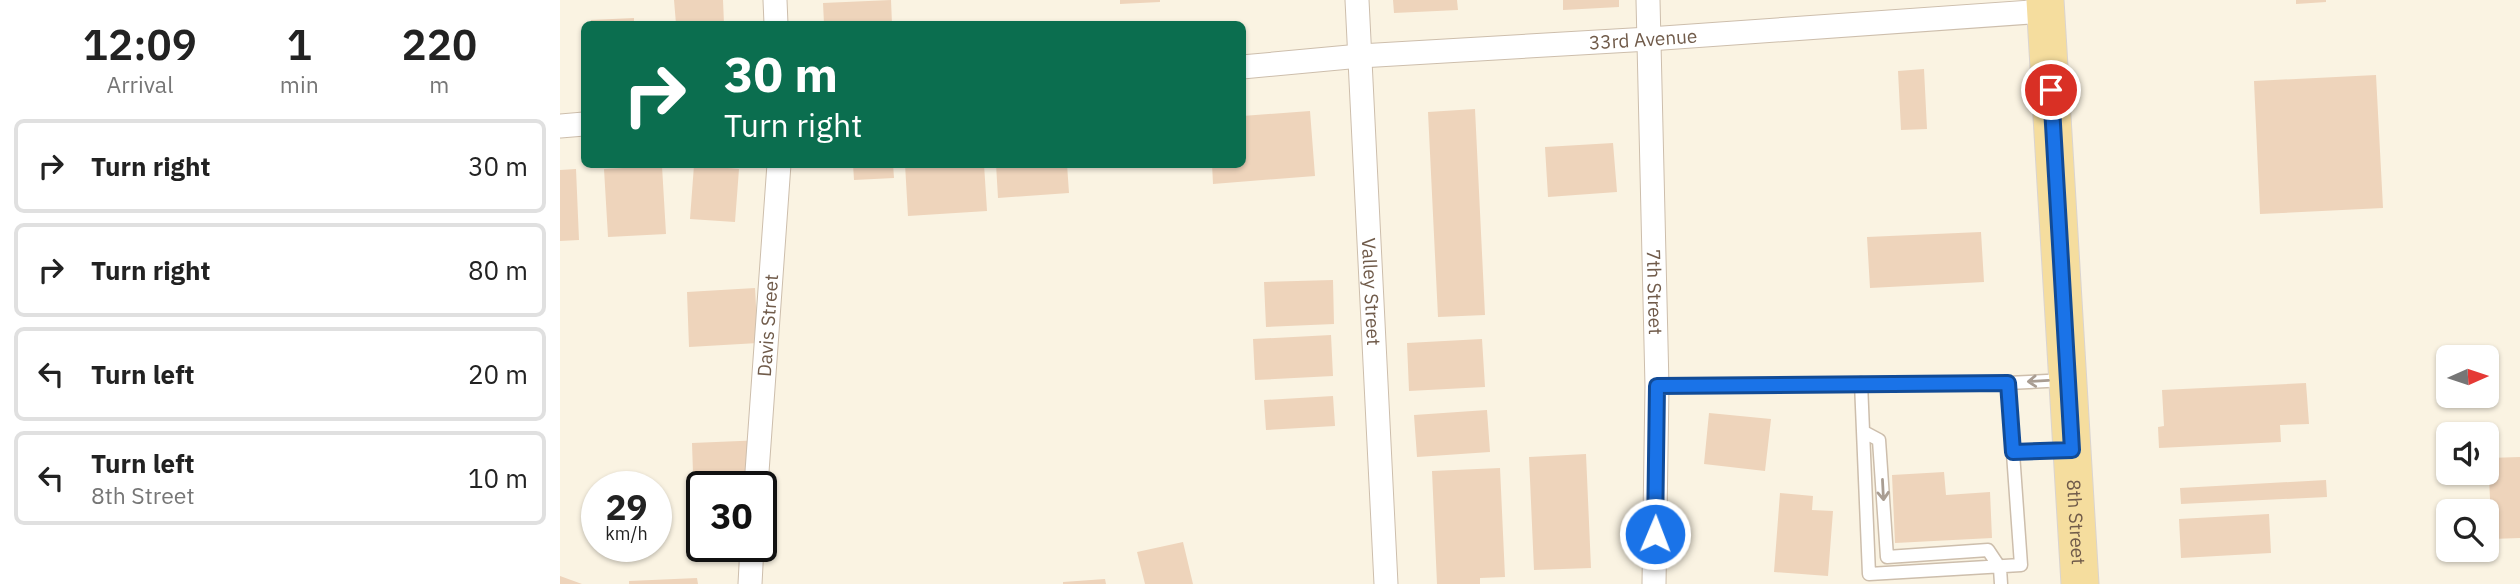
<!DOCTYPE html>
<html lang="en">
<head>
<meta charset="utf-8">
<style>
  :root { --surface:#fff; --page:#f2f2f2; --text:#222; --muted:#767676; --line:#e0e0e0 }
  body { margin:0; font-family:"IBM Plex Sans",sans-serif; background:var(--page); color:var(--text); height:100vh; display:flex; flex-direction:column; font-size:26px; white-space:nowrap }
  * { box-sizing:border-box; margin:0 }
  p { font-size:23px; color:var(--muted) }
  .icon { flex:none; width:38px; height:38px; fill:none; stroke:currentColor; stroke-width:2; stroke-linecap:round; stroke-linejoin:round }
  .map { position:relative; flex:1; overflow:hidden }
  .drawer { display:flex; flex-direction:column; background:var(--surface); width:560px }
  .drawer>* { flex:none }
  .banner { position:absolute; left:21px; top:21px; width:665px; height:147px; border-radius:10px; box-shadow:0 2px 5px #0004; background:#0b6e4f; color:#fff; overflow:hidden }
  .needle { width:46px; rotate:87deg }
  .tools { position:absolute; left:1876px; top:345px; display:grid; gap:14px }
  .tools a { display:grid; place-items:center; width:63px; height:63px; border-radius:10px; background:var(--surface); box-shadow:0 2px 5px #0004; font-size:35px }
  .speed { position:absolute; left:21px; top:471px; display:flex; gap:14px; font-size:35px; font-weight:700; text-align:center }
  .speed>* { display:grid; place-content:center; width:91px; height:91px; border-radius:50%; background:var(--surface); box-shadow:0 2px 5px #0004; line-height:1 }
  .speed small { font-size:18px; font-weight:400 }
  .speed .limit { border:4px solid #111; border-radius:10px; background:#fff; color:#111 }
  .pin { position:absolute; display:grid; place-items:center; width:60px; height:60px; color:#fff; margin:-30px; border:4px solid #fff; border-radius:50%; box-shadow:0 2px 7px #0007 }
  .me { position:absolute; width:77px; margin:-38px; rotate:1deg; stroke-linejoin:round; filter:drop-shadow(0 0 5px #0008) }
  .turn { display:flex; align-items:center; gap:24px; height:147px; padding:0 28px; font-size:32px }
  .turn .icon { width:91px; height:91px; stroke-width:2.5 }
  .turn b { display:block; font-size:49px; line-height:60px }
  .eta { display:flex; justify-content:space-evenly; align-items:center; height:119px; text-align:center }
  .eta b { font-size:42px; font-weight:600; line-height:49px }
  ul { padding:0; list-style:none }
  li { display:flex; align-items:center; gap:21px; height:94px; margin:0 14px 10px; padding:0 14px; border:4px solid var(--line); border-radius:10px }
  li div { flex:1 }
  li b { display:block; font-size:26px }
  li em { font-style:normal }
  main { display:flex; flex:1; min-height:0 }
  .map>svg:first-child { display:block }
  .building { fill:#eed4bb }
  .lines { fill:none; stroke-linecap:round; stroke-linejoin:round }
  .service-casing { stroke:#cdbeac; stroke-width:15 }
  .minor-casing { stroke:#cdbeac; stroke-width:25 }
  .primary-casing { stroke:#dad4d0; stroke-width:39 }
  .service { stroke:#fff; stroke-width:12 }
  .minor { stroke:#fff; stroke-width:23 }
  .primary { stroke:#f5dd9e; stroke-width:37 }
  .oneway { stroke:#a99d92 }
  .route-casing { stroke:#114b97; stroke-width:18 }
  .route { stroke:#1a73e8; stroke-width:12 }
  .labels { text-anchor:middle; stroke-width:7; stroke-linejoin:round; paint-order:stroke }
  .street-label { font-size:19px; fill:#705b4a; stroke:#fef7e8 }
</style>
</head>
<body>
<main>
<section class="drawer">
<div class="eta">
<div><b>12:09</b><p>Arrival</p></div>
<div><b>1</b><p>min</p></div>
<div><b>220</b><p>m</p></div>
</div>
<ul>
<li><svg class="icon" aria-label="right" viewBox="0 0 24 24"><path d="M7 20v-9h11M14 6l5 5-5 5"/></svg><div><b>Turn right</b></div><em>30 m</em></li>
<li><svg class="icon" aria-label="right" viewBox="0 0 24 24"><path d="M7 20v-9h11M14 6l5 5-5 5"/></svg><div><b>Turn right</b></div><em>80 m</em></li>
<li><svg class="icon" aria-label="left" viewBox="0 0 24 24"><path d="M17 20v-9H6M10 6l-5 5 5 5"/></svg><div><b>Turn left</b></div><em>20 m</em></li>
<li><svg class="icon" aria-label="left" viewBox="0 0 24 24"><path d="M17 20v-9H6M10 6l-5 5 5 5"/></svg><div><b>Turn left</b><p>8th Street</p></div><em>10 m</em></li>
</ul>
</section>
<div class="map">
<svg width="1960" height="584" viewBox="0 0 1960 584">
  <rect width="100%" height="100%" fill="#faf3e2"/>
  <path class="building" d="M114,0h49l1,24h-48z
    M331,0l1,24h-68l-1,-21z
    M560,0h40v2l-40,2z
    M833,0h64l1,10 -64,3z
    M1003,0h56v7l-56,3z
    M1736,0h30v2l-30,2z
    M74,18v6h-43v-4z
    M1364,69l3,60 -26,1 -3,-59z
    M1816,75l7,133 -123,6 -6,-133z
    M915,109l10,206 -47,2 -10,-205z
    M750,111l5,65 -102,8 -1,-20h30v-48z
    M1053,143l4,49 -69,5 -3,-50z
    M293,164h40l1,14 -40,2z
    M345,164h79l3,47 -79,5z
    M436,164h71l2,29 -71,5z
    M134,165l45,4 -4,53 -45,-3z
    M102,166l4,68 -58,3 -4,-68z
    M16,169l3,71 -19,1v-71z
    M1421,232l3,50 -114,6 -3,-51z
    M773,280l1,44 -68,3 -2,-45z
    M195,288l3,55 -69,4 -2,-55z
    M771,335l2,41 -78,4 -2,-41z
    M922,339l3,48 -76,4 -2,-48z
    M1746,383l3,41 -29,1 1,17 -122,6 -1,-21 6,-1 -2,-36z
    M773,396l2,30 -69,4 -2,-30z
    M927,410l3,42 -73,5 -3,-42z
    M1149,413l62,6 -6,52 -61,-7z
    M206,440l3,60 -8,1v-15h-59v17h-8l-2,-60z
    M1026,454l5,114 -57,2 -5,-113z
    M1960,457v81l-28,1 -4,-81z
    M940,468l5,109 -25,1v6h-43l-5,-113z
    M1384,472l2,23 44,-3 2,46 -97,5 -3,-68z
    M1766,480l1,17 -146,7 -1,-16z
    M1220,493l33,3 -1,14 21,1 -5,65 -54,-4z
    M1709,514l2,39 -90,5 -2,-39z
    M623,542l10,42h-48l-8,-32z
    M0,576l22,8h-22z
    M137,578l1,6h-69v-3z
    M545,579l1,5h-43v-2z"/>
  <g class="lines">
    <g class="service-casing">
      <path id="service" d="M1301,383l8,191 152,-9 -13,-182
        M1097,386l351,-3 58,-3
        M1304,432l15,8 8,117 101,-7 12,18 1,16
        M1453,452l56,-2"/>
    </g>
    <g class="minor-casing">
      <g id="minor">
        <path d="M215,0l1,24"/>
        <path id="s1" d="M797,0l29,584"/>
        <path id="s2" d="M1088,0l9,386 -3,198"/>
        <path id="s3" d="M682,67l118,-11 289,-17 397,-28"/>
        <path d="M0,126l24,-2"/>
        <path id="s4" d="M196,486l23,-322"/>
        <path d="M190,584l2,-38"/>
      </g>
    </g>
    <g class="primary-casing">
      <g id="primary">
        <path id="s5" d="M1485,0l35,584"/>
      </g>
    </g>
    <use href="#service" class="service"/>
    <use href="#minor" class="minor"/>
    <use href="#primary" class="primary"/>
  </g>
  <defs><path id="oneway-shaft" d="M-6 0H5M1.5-3L5.5 0L1.5 3" fill="none" stroke-width="1.6" stroke-linecap="round" stroke-linejoin="round" transform="scale(1.75)"/></defs>
  <g class="oneway">
    <use href="#oneway-shaft" transform="translate(1478 381) rotate(177)"/>
    <use href="#oneway-shaft" transform="translate(1323 490) rotate(87)"/>
  </g>
  <g class="lines">
    <g class="route-casing">
      <path id="route" d="M1095,534l2,-148 351,-3 5,69 59,-2 -21,-360"/>
    </g>
    <use href="#route" class="route"/>
  </g>
  <g class="labels">
    <g class="street-label">
      <text dy="7" stroke="none"><textPath href="#s3" startOffset="402">33rd Avenue</textPath></text>
      <text dy="7" stroke="none"><textPath href="#s1" startOffset="292">Valley Street</textPath></text>
      <text dy="7" stroke="none"><textPath href="#s2" startOffset="292">7th Street</textPath></text>
      <text dy="7" stroke="none"><textPath href="#s4" startOffset="161">Davis Street</textPath></text>
      <text dy="7" stroke="none"><textPath href="#s5" startOffset="523">8th Street</textPath></text>
    </g>
  </g>
</svg>
<div class="tools">
<a><svg class="needle" viewBox="-14 -14 28 28"><path d="M0-13l5 13h-10z" fill="#e53935"/><path d="M0 13l5-13h-10z" fill="#767676"/></svg></a>
<a><svg class="icon" aria-label="sound" viewBox="0 0 24 24"><path d="M4 9h4l5-4v14l-5-4H4zM17 9q2 3 0 6"/></svg></a>
<a><svg class="icon" aria-label="search" viewBox="0 0 24 24"><circle cx="10" cy="10" r="6"/><path d="M15 15l6 6"/></svg></a>
</div>
<div class="speed"><div>29<small>km/h</small></div><div class="limit">30</div></div>
<div class="pin" style="left:1491px;top:90px;background:#d93025"><svg class="icon" aria-label="arrive" viewBox="0 0 24 24"><path d="M6 21V4h12l-3 4 3 4H6"/></svg></div>
<svg class="me" style="left:1095px;top:534px" viewBox="-20 -20 40 40"><circle r="17" fill="#1a73e8" stroke="#fff" stroke-width="3"/><path d="M0-11L8 9 0 5-8 9z" fill="#fff"/></svg>
<div class="banner">
<div class="turn"><svg class="icon" aria-label="right" viewBox="0 0 24 24"><path d="M7 20v-9h11M14 6l5 5-5 5"/></svg><div><b>30 m</b>Turn right</div></div>
</div>
</div>
</main>
</body>
</html>
